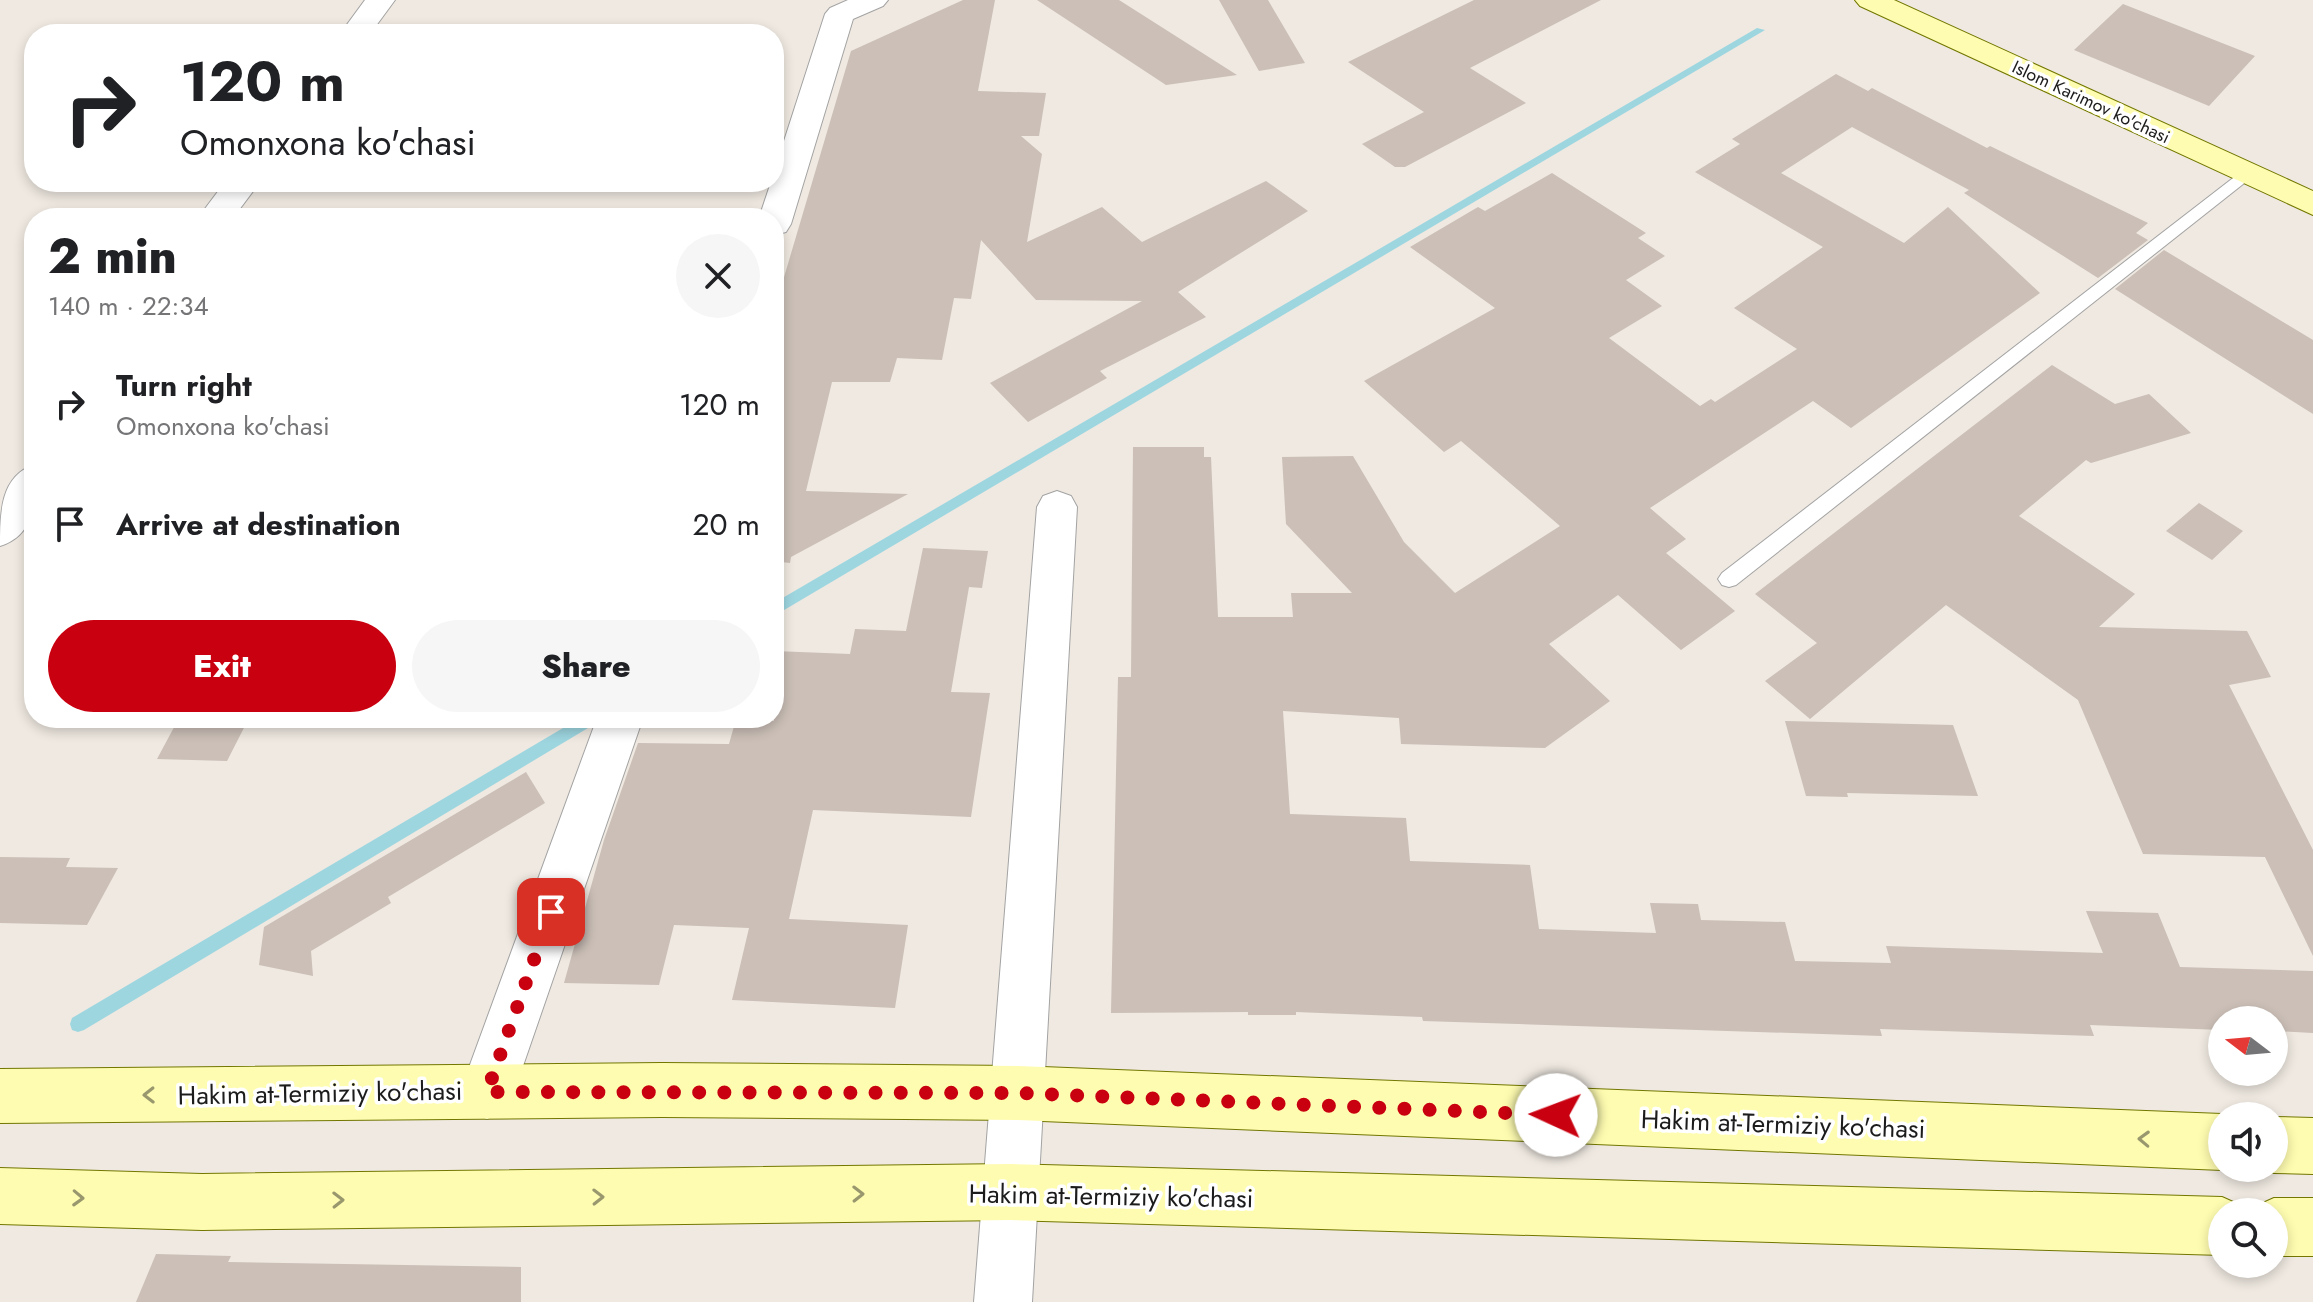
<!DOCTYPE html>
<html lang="en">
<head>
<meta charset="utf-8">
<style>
  :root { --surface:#fff; --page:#f6f6f6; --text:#202124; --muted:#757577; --accent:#c9000f }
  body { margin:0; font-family:Jost,sans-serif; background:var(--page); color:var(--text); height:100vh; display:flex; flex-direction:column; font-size:30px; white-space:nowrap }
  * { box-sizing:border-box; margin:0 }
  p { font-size:26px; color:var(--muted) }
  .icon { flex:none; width:44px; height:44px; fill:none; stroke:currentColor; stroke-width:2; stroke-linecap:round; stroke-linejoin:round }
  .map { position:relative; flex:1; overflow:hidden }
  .sheet { position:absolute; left:24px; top:208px; width:760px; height:520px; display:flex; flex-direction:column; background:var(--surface); border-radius:32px; box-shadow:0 4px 12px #0003 }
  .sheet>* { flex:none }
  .top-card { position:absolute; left:24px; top:24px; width:760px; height:168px; border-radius:32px; box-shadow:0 4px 12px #0003; background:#fff; color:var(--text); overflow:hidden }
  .needle { width:52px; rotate:286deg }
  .buttons { position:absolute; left:2208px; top:1006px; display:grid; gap:16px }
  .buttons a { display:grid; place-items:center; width:80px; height:80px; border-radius:50%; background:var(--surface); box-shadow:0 4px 12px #0003; font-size:40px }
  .pin { position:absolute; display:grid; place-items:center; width:68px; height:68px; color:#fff; margin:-34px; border-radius:16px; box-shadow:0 4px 12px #0006 }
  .me { position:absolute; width:88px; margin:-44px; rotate:272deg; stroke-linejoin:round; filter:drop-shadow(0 0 6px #0008) }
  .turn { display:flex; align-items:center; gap:28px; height:168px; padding:0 24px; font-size:36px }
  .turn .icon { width:104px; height:104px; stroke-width:2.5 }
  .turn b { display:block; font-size:56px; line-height:68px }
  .round { display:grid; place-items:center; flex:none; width:84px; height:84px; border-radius:42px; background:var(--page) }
  .head { display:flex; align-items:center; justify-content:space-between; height:136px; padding:0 24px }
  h1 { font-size:48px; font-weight:800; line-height:60px }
  .cta { display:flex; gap:16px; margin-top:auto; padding:16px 24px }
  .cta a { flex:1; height:92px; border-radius:48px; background:var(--accent); color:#fff; font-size:32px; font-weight:800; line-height:92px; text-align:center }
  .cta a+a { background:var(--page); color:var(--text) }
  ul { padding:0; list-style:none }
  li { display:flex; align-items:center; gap:24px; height:120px; padding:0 24px }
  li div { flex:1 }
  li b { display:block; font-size:30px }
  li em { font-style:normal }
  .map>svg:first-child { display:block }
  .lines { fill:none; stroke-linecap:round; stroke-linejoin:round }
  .stream { fill:#9ed6e0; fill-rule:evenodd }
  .building { fill:#cbbfb7 }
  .lane-casing { stroke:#a3a3a3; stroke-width:2 }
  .street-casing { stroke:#a3a3a3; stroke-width:2 }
  .secondary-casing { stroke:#737700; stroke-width:2 }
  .lane { fill:#fff; fill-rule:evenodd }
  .street { fill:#fff; fill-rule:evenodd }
  .secondary { fill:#fefcb0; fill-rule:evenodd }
  .oneway { stroke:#98976d }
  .route { stroke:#c9000f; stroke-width:14; stroke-dasharray:0 25.2 }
  .labels { text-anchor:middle; stroke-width:7; stroke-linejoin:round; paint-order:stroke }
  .far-street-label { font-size:18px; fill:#1c1c1c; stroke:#fff }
  .near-street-label { font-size:26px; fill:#1c1c1c; stroke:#fff }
</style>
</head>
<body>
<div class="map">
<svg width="2313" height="1302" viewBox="0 0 2313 1302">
  <rect width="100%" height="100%" fill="#efe9e1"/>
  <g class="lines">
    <path class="stream" d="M1757,28l8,2 -991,586v-13z
      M580,718h20l-2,4 -514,308 -6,2 -6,-2 -2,-6 2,-6z"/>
  </g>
  <path class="building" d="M963,0h32l-17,91 68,2 -7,43h-18l21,18 -15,88 75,-35 40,35 124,-61 42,30 -130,81 28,25 -106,54 7,7 -79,44 -38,-39 152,-82 -106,-1 -55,-60 -10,59 -17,-1 -12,62 -45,-2 -7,24h-58l-26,109 102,3 -117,63 -1,6 -9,-1 -7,4v-255l77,-260z
    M1037,0h82l118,75 -71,10z
    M1219,0h49l37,63 -46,8z
    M1474,0h127l-131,68 56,35 -121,64h-10l-33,-23 62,-32 -76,-50z
    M2123,4l132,52 -46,50 -135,-56z
    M1836,74l32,17 4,-3 115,60 3,-2 158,77 -12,10 12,7 -50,38 -134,-85 5,-3 -117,-63 -71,46 123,70 44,-36 92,86 -189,135 -38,-27 -163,107 36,31 -20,14 69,58 -54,39 -63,-55 -69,49 61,57 -65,47 -144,-4 -2,-26 -116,-7 7,103 116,4 4,43 120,4 9,64 117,4 -6,-30 48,1 3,16 84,2 10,39 96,2 -5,-17 217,7 -17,-42 72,2 22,54 133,4v62l-39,-2v-11h-52v10l-132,-5 4,11 -214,-7 2,7 -459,-15 -1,-4 -126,-5v3h-48v-3l-137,1 7,-336h13l2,-230h71v10h7l7,160h75l-2,-24h61l-66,-69 -4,-67 71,-1 51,86 51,51 105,-67 -99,-85 -17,11 -80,-71 131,-73 -85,-61 68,-40 7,4 67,-38 94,60 -8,5 27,18 -39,24 36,26 -53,32 91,68 11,-7 4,3 82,-53 -63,-41 89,-61 -128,-75 45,-28 -8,-5z
    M2164,250l149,90v74l-198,-125z
    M2052,365l63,39 34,-10 42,39 -100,30 -5,-3 -67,56 116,78 -36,33 148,4 24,46 -42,8 84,165v106l-48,-99 -122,-3 -65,-154 -132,-95 -136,114 -45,-38 52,-38 -62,-49z
    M2199,503l44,28 -31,29 -46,-29z
    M923,548l65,3 -6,37 -13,-1 -18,105 39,1 -19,124 -158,-7 -24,109 119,6 -13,83 -163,-8 17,-72 -75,-3 -15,60 -95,-2 40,-143 34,-97 91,1 7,-25 38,2v-70l76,3 5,-25 51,2z
    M179,718h70l-22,43 -70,-2z
    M1785,721l168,4 25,71 -131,-3 1,4 -42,-1z
    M526,772l19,31 -157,94 3,6 -80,48 2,25 -54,-11 5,-38z
    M0,857l70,1 -4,9 52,1 -31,57 -87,-2z
    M156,1254l75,2 -3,6 293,5v35h-385z"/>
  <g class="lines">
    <g class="lane-casing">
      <path id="lane" d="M2246,168l8,5 -2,4 -516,408 -7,2 -7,-2 -4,-6 4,-6z"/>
    </g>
    <g class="street-casing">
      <path id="street" d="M365,0h30l-25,34h-30z
        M848,0h40l-5,6 -30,13 -62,205 -5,8 -12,3v-17h-15l12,-36h3v-10l51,-158 5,-6z
        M225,182h35l-27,36h-35z
        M34,465c0,33 4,69 -34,81 0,-32 0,-70 34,-81z
        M1057,491l14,5 6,11 -45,795h-58l63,-795 6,-11z
        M597,718h46l-129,374 -8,19 -19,8 -19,-8 -8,-19z"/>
    </g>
    <g class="secondary-casing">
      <path id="secondary" d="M1855,0h39l419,191v24l-453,-209z
        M662,1063l356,3 1204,48 4,2h-4v52h4l-4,2 -1204,-50 -356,-3 -662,6v-54z
        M2274,1117l39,1v56l-39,-1 -11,-5h11z
        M1010,1164l1212,33 20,9 3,6h-23v43l-1212,-35 -808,10 -202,-6v-56l202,6z
        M2274,1198h39v58h-39v-44h-22l2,-5z"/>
    </g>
    <use href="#lane" class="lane"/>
    <use href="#street" class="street"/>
    <use href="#secondary" class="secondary"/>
  </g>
  <defs><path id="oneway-chevron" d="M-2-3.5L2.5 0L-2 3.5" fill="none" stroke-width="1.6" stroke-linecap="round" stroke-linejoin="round" transform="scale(2)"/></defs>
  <g class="oneway">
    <use href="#oneway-chevron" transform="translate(149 1095) rotate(179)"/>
    <use href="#oneway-chevron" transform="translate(2144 1139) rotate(-178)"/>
    <use href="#oneway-chevron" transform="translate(858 1194) rotate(-1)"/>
    <use href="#oneway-chevron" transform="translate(598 1197) rotate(-1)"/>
    <use href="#oneway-chevron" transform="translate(78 1198) rotate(2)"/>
    <use href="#oneway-chevron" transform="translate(338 1200) rotate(-1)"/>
  </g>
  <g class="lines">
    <path class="route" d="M551,912l-64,180 531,1 538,22"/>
  </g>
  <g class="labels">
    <g class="far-street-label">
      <text transform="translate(2091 102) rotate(25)" y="6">Islom Karimov ko'chasi</text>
    </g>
    <g class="near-street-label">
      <text transform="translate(320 1093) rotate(-1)" y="9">Hakim at-Termiziy ko'chasi</text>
      <text transform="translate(1783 1124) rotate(2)" y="9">Hakim at-Termiziy ko'chasi</text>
      <text transform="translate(1111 1196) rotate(1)" y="9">Hakim at-Termiziy ko'chasi</text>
    </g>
  </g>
</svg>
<div class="buttons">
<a><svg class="needle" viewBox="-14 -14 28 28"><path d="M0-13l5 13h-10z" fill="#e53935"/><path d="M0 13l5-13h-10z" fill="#757577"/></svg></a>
<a><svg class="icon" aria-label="sound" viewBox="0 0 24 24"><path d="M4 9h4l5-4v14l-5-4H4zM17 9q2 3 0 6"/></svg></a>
<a><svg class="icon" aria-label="search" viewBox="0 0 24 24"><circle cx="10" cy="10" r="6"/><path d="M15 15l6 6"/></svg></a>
</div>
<div class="pin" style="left:551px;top:912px;background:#d93025"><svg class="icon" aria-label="arrive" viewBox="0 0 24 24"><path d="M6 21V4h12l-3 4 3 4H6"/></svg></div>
<svg class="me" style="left:1556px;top:1115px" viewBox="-20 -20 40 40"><circle r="19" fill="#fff"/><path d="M0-13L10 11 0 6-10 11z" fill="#c9000f"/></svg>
<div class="top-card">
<div class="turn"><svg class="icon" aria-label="right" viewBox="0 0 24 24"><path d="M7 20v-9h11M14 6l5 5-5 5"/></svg><div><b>120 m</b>Omonxona ko'chasi</div></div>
</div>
<section class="sheet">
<div class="head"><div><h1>2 min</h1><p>140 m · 22:34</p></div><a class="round"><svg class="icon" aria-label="close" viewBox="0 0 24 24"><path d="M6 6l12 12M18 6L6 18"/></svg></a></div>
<ul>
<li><svg class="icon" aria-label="right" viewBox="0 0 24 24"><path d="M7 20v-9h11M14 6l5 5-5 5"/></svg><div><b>Turn right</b><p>Omonxona ko'chasi</p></div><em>120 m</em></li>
<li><svg class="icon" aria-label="arrive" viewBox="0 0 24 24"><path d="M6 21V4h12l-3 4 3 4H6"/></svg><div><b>Arrive at destination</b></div><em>20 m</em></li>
</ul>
<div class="cta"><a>Exit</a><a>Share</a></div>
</section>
</div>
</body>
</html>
